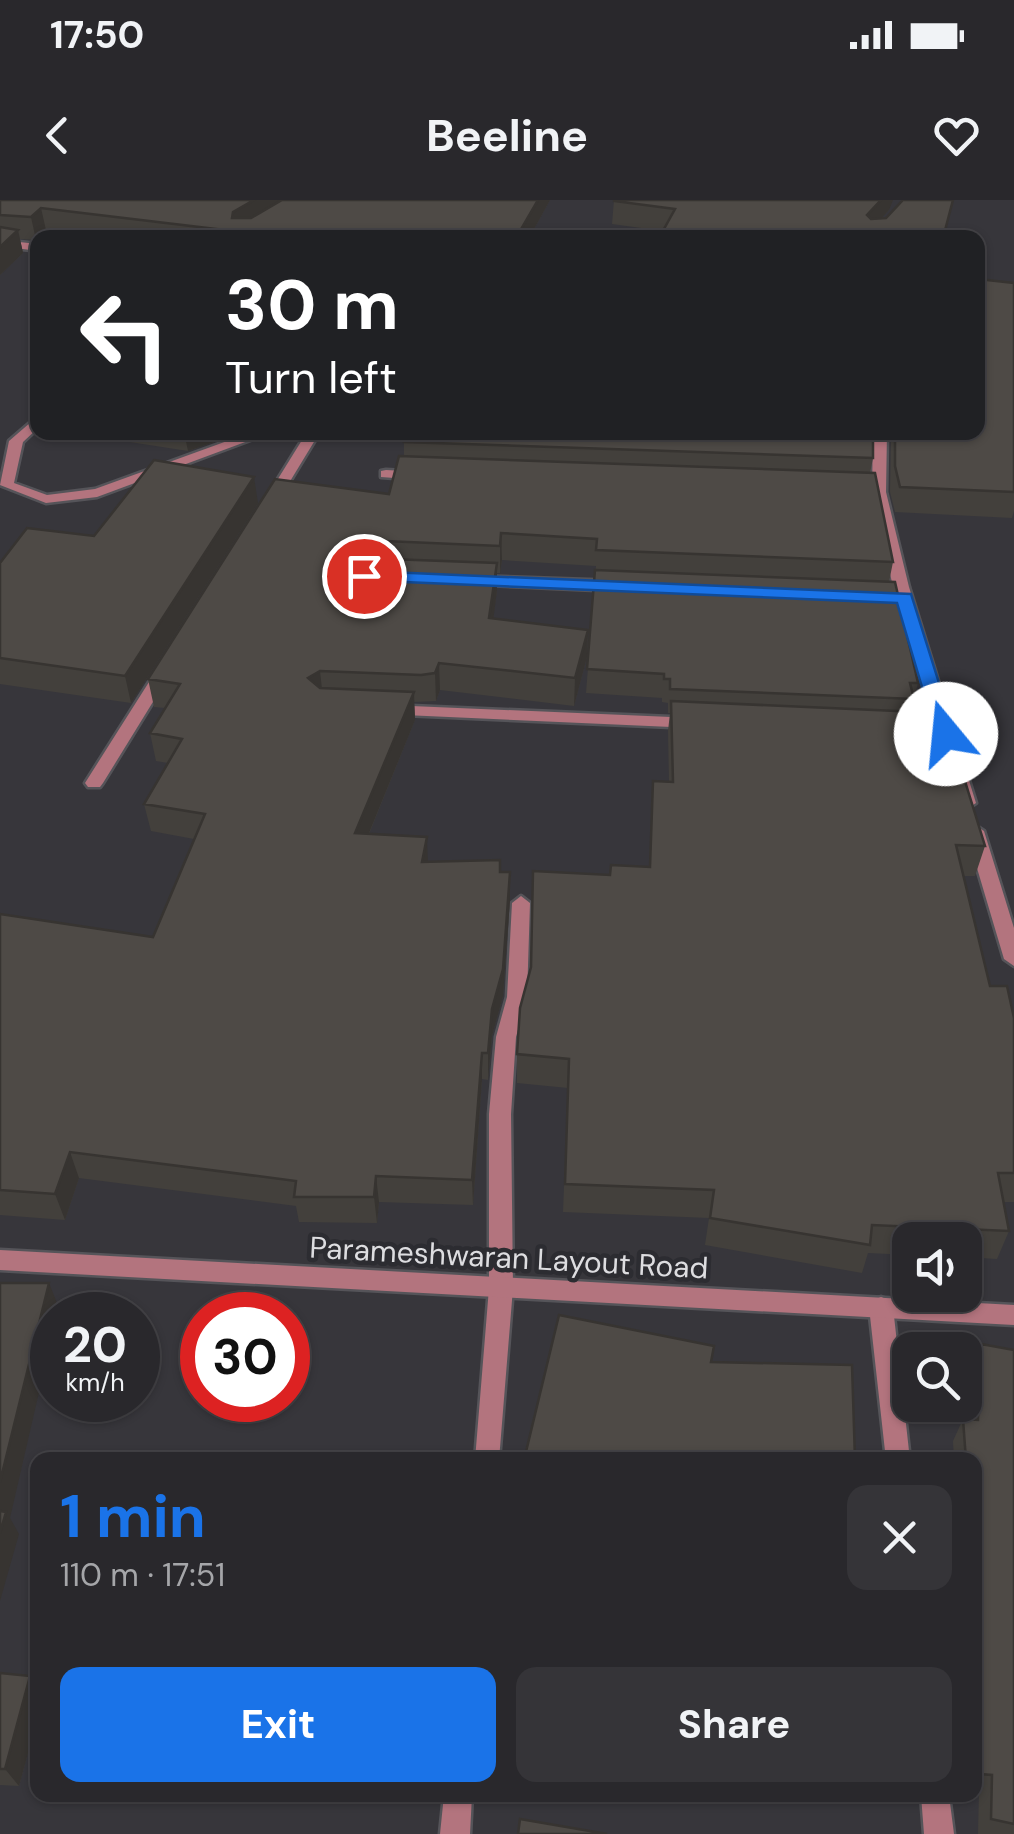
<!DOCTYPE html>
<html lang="en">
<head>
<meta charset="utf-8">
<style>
  :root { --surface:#29282c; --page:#353438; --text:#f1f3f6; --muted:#a5a6a9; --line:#454448; --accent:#1a73e8 }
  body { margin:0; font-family:"DM Sans",sans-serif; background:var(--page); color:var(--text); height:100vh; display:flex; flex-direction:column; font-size:38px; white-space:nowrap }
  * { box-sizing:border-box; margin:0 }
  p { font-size:32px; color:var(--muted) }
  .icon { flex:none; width:55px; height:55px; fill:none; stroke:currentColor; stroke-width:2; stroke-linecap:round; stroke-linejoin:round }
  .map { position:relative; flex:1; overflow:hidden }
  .panel { position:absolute; left:30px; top:1252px; width:952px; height:350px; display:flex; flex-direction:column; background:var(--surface); border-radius:20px; box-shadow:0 2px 8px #0004,0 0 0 2px var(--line) }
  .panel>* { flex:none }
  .hud { position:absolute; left:30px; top:30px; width:955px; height:210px; border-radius:20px; box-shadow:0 2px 8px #0004,0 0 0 2px var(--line); background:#202124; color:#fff; overflow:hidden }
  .buttons { position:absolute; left:892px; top:1022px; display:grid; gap:20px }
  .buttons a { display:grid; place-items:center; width:90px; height:90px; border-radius:20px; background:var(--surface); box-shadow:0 2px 8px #0004,0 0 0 2px var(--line); font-size:50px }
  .speed { position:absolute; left:30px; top:1092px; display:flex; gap:20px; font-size:50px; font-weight:700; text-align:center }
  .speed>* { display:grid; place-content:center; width:130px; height:130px; border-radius:50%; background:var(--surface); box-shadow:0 2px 8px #0004,0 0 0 2px var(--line); line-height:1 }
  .speed small { font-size:25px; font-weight:400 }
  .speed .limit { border:15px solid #d22; background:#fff; color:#111 }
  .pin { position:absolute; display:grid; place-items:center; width:85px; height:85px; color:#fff; margin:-42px; border:5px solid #fff; border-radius:50%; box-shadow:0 2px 10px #0007 }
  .me { position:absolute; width:110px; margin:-55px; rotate:343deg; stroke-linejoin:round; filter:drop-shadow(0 0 8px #0008) }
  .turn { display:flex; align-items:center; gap:35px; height:210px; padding:0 30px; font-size:45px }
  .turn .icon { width:130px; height:130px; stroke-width:2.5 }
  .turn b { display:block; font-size:70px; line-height:85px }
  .round { display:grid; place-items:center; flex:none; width:105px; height:105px; border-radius:20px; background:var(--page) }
  .summary { display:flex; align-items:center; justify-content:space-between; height:170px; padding:0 30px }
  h1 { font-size:60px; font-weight:700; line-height:75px; color:var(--accent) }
  .action { display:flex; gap:20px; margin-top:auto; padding:20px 30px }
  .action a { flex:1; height:115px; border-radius:20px; background:var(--accent); color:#fff; font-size:40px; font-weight:700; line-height:115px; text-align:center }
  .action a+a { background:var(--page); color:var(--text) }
  .status { display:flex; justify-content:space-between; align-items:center; height:70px; padding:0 50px; background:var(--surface); direction:ltr }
  .status svg { height:28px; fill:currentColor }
  header { display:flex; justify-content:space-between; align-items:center; height:130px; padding:0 30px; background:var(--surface); font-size:45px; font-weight:700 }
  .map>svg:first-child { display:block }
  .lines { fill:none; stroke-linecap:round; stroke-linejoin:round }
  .minor-casing { stroke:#555459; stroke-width:5 }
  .tertiary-casing { stroke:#555459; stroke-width:5 }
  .minor { fill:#b3747e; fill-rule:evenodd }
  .tertiary { fill:#b3747e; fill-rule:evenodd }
  .wall { fill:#43403c }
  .shaded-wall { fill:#373431 }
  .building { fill:#4e4a46; stroke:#373431; stroke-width:2.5 }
  .route { fill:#1a73e8; stroke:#114b97; stroke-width:2.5 }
  .labels { text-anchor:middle; stroke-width:9; stroke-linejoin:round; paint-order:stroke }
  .street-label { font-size:30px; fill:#dddde0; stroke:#2c2c31 }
</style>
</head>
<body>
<div class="status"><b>17:50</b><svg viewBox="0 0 49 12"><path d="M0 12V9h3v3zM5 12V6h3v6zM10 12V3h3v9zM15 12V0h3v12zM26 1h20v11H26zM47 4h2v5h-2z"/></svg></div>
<header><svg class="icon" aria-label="back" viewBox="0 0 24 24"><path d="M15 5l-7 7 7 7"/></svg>Beeline<svg class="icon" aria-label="heart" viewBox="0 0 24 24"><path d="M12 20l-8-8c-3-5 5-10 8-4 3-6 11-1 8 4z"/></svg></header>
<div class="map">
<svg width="1014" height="1634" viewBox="0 0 1014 1634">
  <rect width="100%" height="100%" fill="#37363b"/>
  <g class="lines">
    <g class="minor-casing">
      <path id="minor" d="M0,40l38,4v7l-38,-5z
        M38,216v12l-15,14 -9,41 33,12 48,-6 157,-57h20l-175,65 -51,6 -46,-18 9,-44z
        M307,232h13l-45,74h-10l-2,-3z
        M873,232h14l-1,60 23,95 67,216 -9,6 -9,-6 -19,-64 -41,-2 -8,-5 8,-5 38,1 -43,-141 -21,-95z
        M386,270l36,2 7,4 -7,4 -41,-3v-6z
        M472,376l146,5 8,5 -8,5 -151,-7v-6z
        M164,466l8,5 -69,112 -3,4h-12l-3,-4 71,-112z
        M388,505l306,13 8,5 -8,5 -312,-14 -2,-4z
        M975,625l9,6 30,97v38l-10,-7 -38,-128z
        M521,696l9,7 -3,94 -11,40 -5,77 2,174 -14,172h-24l14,-172v-174l7,-77 11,-40 5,-94z
        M881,1097l8,3 4,7 17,153h-24l-17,-153 4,-7z
        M444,1595h28l-2,39h-30z
        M921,1595h28l5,39h-30z"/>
    </g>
    <g class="tertiary-casing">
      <path id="tertiary" d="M0,1050l1014,55v20l-1014,-55z"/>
    </g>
    <use href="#minor" class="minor"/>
    <use href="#tertiary" class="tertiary"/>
  </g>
  <path class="wall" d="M0,0h550l-21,38h-425l-58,-8 -10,10 -16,-1 3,14 -23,22z
    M614,0l275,10 -8,8 63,20 -281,-7 -51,-7z
    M1014,83v228l-2,7 -117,-6 -5,-20 1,-60h87z
    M90,232h134l-4,8 -32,11 -97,-15z
    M404,242l469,16 -3,15 23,89 -4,20 29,101 -7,28 23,66 51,69 -10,30h-12l27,110 24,32v184h-10l5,29 -12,28 -32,-2v-17h-55v15l-42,-2 -6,20 -157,-28 4,-27 -146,-6 5,-124 -51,-5v-29l93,-179 39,-8 4,-86 16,1 -1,-51 2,-18h-2v-10l-6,-1v-4l-76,-5 10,-127 -94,-6 -2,13h-3v17l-4,29 95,11 -1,27 -13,49 -134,-16 -4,11 -22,1 1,18 -46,114 59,28 82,10v28l-7,96 -11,40 -4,44 -6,-1 -9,126 -94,-3 -2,21 -78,-1 -3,-16 -217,-28 -14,42 -65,-5v-301l153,23 41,-98 -43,-8 -7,-27 24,-41 -12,-2 -6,-28 15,-25 -11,-1 -6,-28 241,-185 15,-38z
    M258,303l-127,200 -131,-19v-121l94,-27z
    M981,1144l33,6v484h-36l1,-43h-4v-331h-21l-1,-19 10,-22h5l2,-52z
    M0,1473l30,3 8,10v30l-19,70 -19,-1z"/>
  <path class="shaded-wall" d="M254,0h40l-53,32 -9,-14 1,-6z
    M538,0h12l-21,38h-13z
    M881,0h12l-4,10 -26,28 4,-23z
    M41,8l5,22 -10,10 -5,-23z
    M18,30l5,23 -23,22v-28z
    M184,232h40l-4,8 -32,11z
    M254,277l4,26 -127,200 -6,-27z
    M501,333l1,27 -2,13v-27z
    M362,340l2,27 -14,-19z
    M497,363v27l-7,56 -1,-28z
    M588,430l-1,27 -13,49 1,-28z
    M439,463l1,27 -4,11 -1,-28z
    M320,471l3,27 -15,-20z
    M414,492l1,28 -57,140 -3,-27z
    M427,637l1,28 -6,-3z
    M510,672v28l-7,96 -11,40 -4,44v-27l4,-44z
    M482,853v26l-9,126 -1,-25z
    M70,952l9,26 -14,42 -10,-26z
    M376,976l3,26 -2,21 -3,-26z
    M49,1083l10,25 -1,7h-6v21l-42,182 9,16 -19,67v-119z
    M30,1476l8,10v30l-19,70 -14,-17z"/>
  <path class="building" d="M0,0h254l-21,12 -1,6h19l31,-18h256l-22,38h-280l5,-6 -200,-24 -10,9 -31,-2z
    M614,0h267l-14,15 4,4 15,-1 17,-18h50l-10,38h-284l16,-29 -61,-8z
    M0,27l18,3 -18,17z
    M978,79l36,4v209l-114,-5 -5,-21v-34h83z
    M406,232h467v26l-469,-16z
    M399,256l476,17 18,89 -297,-12 1,-11 -96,-6 -1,13 -138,-6 -12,8 12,10 135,5 -8,55 99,12 -13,48 -136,-15 -4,10 -14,2 -101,-4 -12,7 12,10 94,4 -59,141 72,4 -5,25 78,-2v12h10l-7,97 -11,40 -4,44h-6l-10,127 -96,-4 -2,21h-80l2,-16 -226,-29 -15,42 -55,-4v-276l153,23 52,-123 -61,-10 38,-65 -32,-6 30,-49 -32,-5 127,-200 114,15z
    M154,260l100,17 -129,199 -125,-18v-95l27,-35 67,8z
    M595,370l300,12 23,101h-8l4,16 -244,-10v-10h-6v-5l-77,-5z
    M671,501l248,11 15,65 30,1 21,68 -29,-1 34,141h17l7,32v155h-16l11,58 -137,-6 -2,20 -160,-27 4,-28 -149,-6 4,-125 -52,-5 3,-46 11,-41 2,-96 77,4 1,-10 39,2 3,-86 20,1z
    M0,1083h49l-49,199z
    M559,1115l155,31 -3,16 141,3 3,95h-331z
    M981,1144l33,6v474l-23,-5 1,-44 -12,-1 2,-203h-7v-111h-9l-3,-41 15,1z
    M0,1311l6,1 -6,21z
    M0,1473l30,3 -25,93h-5z
    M520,1619l87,15h-89z"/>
  <path class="route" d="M364,371l547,23 44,140 -9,6 -10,-6 -39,-131 -540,-23 -2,-4z"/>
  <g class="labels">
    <g class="street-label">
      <text transform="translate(509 1058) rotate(3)" y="10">Parameshwaran Layout Road</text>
    </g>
  </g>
</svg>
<div class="buttons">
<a><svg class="icon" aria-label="sound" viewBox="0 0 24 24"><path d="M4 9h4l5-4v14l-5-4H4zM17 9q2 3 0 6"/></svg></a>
<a><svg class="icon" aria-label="search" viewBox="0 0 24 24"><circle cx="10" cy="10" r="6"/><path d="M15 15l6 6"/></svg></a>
</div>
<div class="speed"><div>20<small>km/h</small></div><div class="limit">30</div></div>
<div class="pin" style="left:364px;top:376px;background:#d93025"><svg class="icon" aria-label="arrive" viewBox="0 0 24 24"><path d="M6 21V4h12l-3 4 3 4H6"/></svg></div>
<svg class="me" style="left:946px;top:534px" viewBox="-20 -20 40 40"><circle r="19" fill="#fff"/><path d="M0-13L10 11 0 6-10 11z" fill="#1a73e8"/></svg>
<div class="hud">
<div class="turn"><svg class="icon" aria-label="left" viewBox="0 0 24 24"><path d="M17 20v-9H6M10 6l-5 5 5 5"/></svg><div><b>30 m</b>Turn left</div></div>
</div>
<section class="panel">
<div class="summary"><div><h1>1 min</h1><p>110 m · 17:51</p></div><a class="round"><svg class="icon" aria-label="close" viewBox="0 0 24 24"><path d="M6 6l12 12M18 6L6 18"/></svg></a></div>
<div class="action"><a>Exit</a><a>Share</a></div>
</section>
</div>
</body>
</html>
